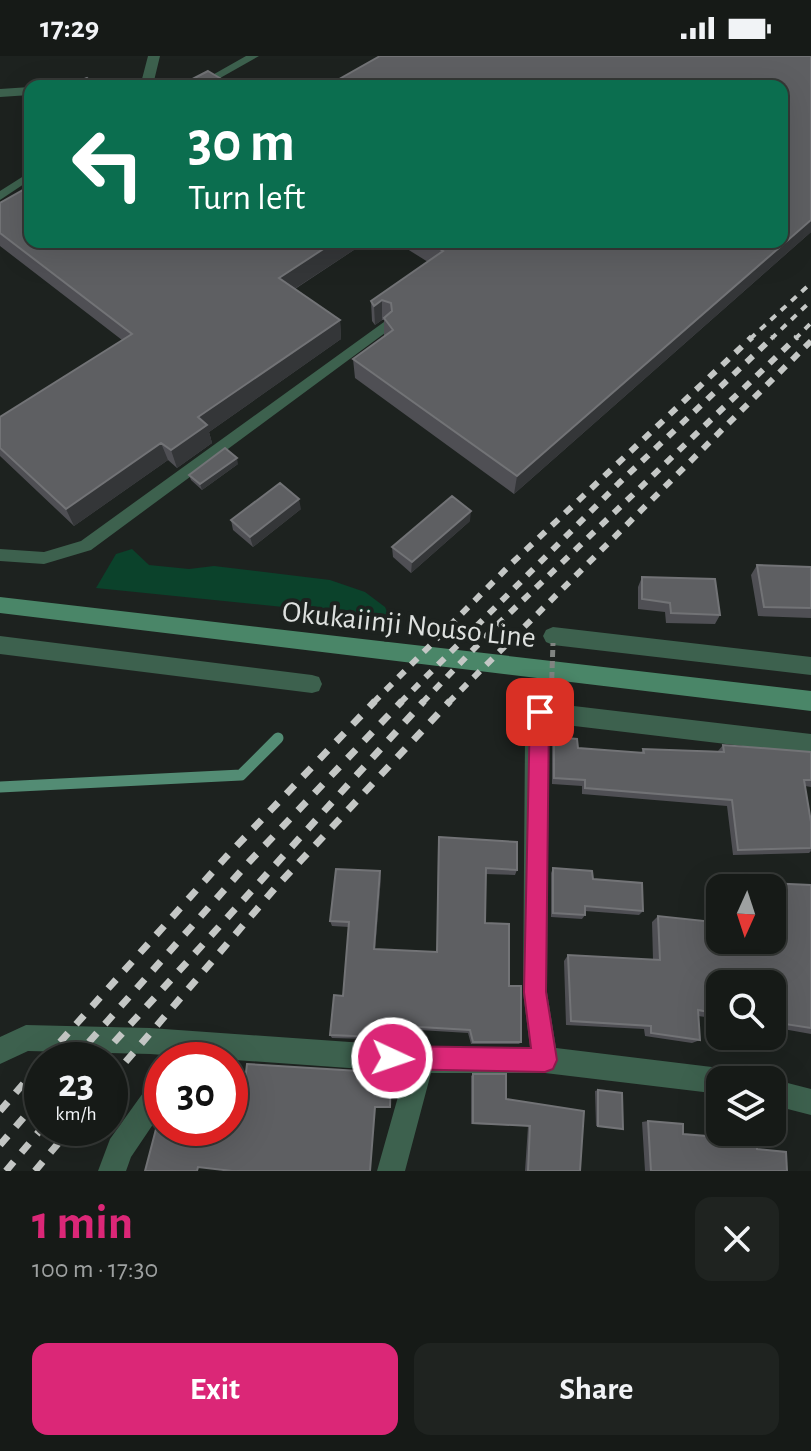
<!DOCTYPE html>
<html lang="en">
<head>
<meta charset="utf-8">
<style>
  :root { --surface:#161a17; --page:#1f2320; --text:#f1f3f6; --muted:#9ea1a1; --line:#353836; --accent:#db2777 }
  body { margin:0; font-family:"Alegreya Sans",sans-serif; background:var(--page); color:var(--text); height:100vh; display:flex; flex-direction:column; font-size:30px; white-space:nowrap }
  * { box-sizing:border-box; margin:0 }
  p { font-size:26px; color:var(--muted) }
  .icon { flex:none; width:44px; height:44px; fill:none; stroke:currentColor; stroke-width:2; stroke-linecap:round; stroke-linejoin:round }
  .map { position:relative; height:1115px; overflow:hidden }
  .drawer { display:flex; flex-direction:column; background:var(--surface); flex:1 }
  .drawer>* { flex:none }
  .guide { position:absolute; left:24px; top:24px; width:764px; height:168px; border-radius:16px; box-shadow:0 8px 32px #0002,0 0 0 2px var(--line); background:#0b6e4f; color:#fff; overflow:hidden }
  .needle { width:52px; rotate:183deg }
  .fabs { position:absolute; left:706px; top:818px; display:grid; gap:16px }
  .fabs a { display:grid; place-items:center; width:80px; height:80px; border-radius:16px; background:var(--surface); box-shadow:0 8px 32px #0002,0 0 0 2px var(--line); font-size:40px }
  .speed { position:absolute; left:24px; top:986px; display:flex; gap:16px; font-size:40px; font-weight:700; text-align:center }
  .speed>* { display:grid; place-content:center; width:104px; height:104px; border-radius:50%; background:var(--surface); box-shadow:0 8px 32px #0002,0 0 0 2px var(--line); line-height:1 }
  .speed small { font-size:20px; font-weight:400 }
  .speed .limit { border:12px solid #d22; background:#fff; color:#111 }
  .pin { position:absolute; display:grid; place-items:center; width:68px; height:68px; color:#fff; margin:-34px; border-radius:16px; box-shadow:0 4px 12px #0006 }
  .me { position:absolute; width:88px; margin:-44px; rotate:93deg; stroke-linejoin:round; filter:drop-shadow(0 0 6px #0008) }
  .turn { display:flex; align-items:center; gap:28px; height:168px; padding:0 32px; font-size:36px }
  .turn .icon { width:104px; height:104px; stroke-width:2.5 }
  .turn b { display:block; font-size:56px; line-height:68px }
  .round { display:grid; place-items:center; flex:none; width:84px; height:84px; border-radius:16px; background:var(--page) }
  .summary { display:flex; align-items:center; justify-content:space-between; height:136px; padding:0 32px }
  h1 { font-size:48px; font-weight:700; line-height:60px; color:var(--accent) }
  .action { display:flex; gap:16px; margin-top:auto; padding:16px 32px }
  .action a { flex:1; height:92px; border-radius:16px; background:var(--accent); color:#fff; font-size:32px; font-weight:700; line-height:92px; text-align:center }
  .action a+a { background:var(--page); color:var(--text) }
  .status { display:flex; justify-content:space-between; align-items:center; height:56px; padding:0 40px; background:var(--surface); direction:ltr }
  .status svg { height:22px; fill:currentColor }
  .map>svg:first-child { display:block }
  .green { fill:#0b422b }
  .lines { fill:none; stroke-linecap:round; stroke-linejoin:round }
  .stream { stroke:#538c74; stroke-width:11 }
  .service { fill:#3d614e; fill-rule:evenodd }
  .minor { fill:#3d614e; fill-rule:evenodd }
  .secondary { fill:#4a8668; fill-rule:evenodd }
  .rail-far2 { stroke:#c4c7c5; stroke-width:4; stroke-dasharray:7 7; stroke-linecap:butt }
  .rail-far1 { stroke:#c4c7c5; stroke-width:6; stroke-dasharray:9 9; stroke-linecap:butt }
  .rail { stroke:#c4c7c5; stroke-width:7; stroke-dasharray:12 12; stroke-linecap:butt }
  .path-bridge { stroke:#808481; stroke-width:5; stroke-dasharray:7 4; stroke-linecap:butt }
  .wall { fill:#4f4f54 }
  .shaded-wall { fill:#343638 }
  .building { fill:#5e5f62; stroke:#727376; stroke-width:2 }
  .route { fill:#db2777; stroke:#8e194d; stroke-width:2 }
  .labels { text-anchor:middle; stroke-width:8; stroke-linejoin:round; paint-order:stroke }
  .street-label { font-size:30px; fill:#dee1df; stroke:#1d221f }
</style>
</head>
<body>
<div class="status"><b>17:29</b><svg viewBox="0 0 49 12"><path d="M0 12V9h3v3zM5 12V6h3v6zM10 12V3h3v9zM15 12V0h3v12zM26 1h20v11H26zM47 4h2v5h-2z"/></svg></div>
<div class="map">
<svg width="811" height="1115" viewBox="0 0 811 1115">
  <rect width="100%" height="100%" fill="#1d221f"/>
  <path class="green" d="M132,493l17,16 40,4 25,-3 116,14 35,12 20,15 5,11 -294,-30 20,-34z"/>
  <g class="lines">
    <path class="stream" d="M0,731l241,-12 37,-37"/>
    <path class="service" d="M246,0h13l-53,30h-13z
      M30,116v8l-30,20v-9z
      M384,266l5,2v6l-298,220 -47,14 -44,-3v-12l44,3 37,-11z"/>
    <path class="minor" d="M148,0h12l-7,29 -65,1 7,-4 47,-3z
      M30,31v8l-30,2v-8z
      M553,571l258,30v18l-258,-30 -7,-3 -3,-6 3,-6z
      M0,580l312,39 7,2 3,7 -3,7 -7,2 -312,-39z
      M540,646l271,32v20l-262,-31 -2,269 9,56 164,20 9,4 4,8h-13v14l-175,-21h-114l-26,98h-28l28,-99 -255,-18 -122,-3 -28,13v-27l26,-12 124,3 271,19h109l-7,-55 2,-253 7,-34z
      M162,1019v36l-31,46 -5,14h-28l12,-32 43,-60z
      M772,1023l39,10v26l-39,-10v-25h-3z"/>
    <path class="secondary" d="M0,541l811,94v20l-811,-98z"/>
    <path class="rail-far2" d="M750,283l61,-56
      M771,283l40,-38
      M795,283l16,-16"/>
    <path class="rail-far1" d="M373,647l139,-140 240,-226
      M400,647l219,-220 154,-146
      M422,647l71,-74 304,-292
      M448,647l363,-362"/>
    <path class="rail" d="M44,1004l182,-203 149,-156
      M73,1004l176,-198 153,-161
      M98,1004l326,-359
      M110,1024l166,-193 174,-186
      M0,1055l42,-49
      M0,1089l42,-49
      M6,1115l36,-43
      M35,1115l36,-43"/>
    <path class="path-bridge" d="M551,645l2,-58"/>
  </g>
  <path class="wall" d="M380,0h431v176l-297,262 -159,-116 -2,-19 31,-23v-16h-2l-7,5 -3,-4 -1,-20 57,-39 -32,-20h386v-156h-455z
    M0,147l30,39h336l-71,47 45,31 1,19 -132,93 3,11 -35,25 -9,-8 -94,66 -74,-70v-39l122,-77 -122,-94z
    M238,408l-36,26 -11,-10 -2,-5z
    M301,453l-48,38 -20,-17 -2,-10z
    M470,465l-59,52 -18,-16 -1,-10z
    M757,509l54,2v51l-53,-2 -7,-41z
    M642,521l78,38 -5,9 -49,-1 -1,-11 -27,-3v-22z
    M554,681l24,11 63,5 2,-4 75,2 5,-6 88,7v35l-6,-1 6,65 -2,2 -76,2 -6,-49 -145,-12v-8l-30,-2v-40z
    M438,787l79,27 -2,5 -30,-1v49l24,63 12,56 -2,2h-48l-3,-11 -65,-4v11l-71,-2 -2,-3 13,-39 6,-69 -17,-1 -2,-5 51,-44 -6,72 62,3z
    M553,812l40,11 50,32 -4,4 -54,-4v4l-3,4 -31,-2v-44z
    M744,826l67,3v149l-39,-7v-43h-52v35l-22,-3 2,24 -8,3 -47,-7 -1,-7 -78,-4 -2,-64 4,-6 85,5 -1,-38 6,-6 47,5 -1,-23 7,-6 9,48 52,-52h-35z
    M473,1018l33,25 74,72h-55l3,-45 -57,-2v-48z
    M598,1034l25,39 -27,-3 -1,-35z
    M648,1065l35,13 74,15 30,22h-142l-3,-49z"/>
  <path class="shaded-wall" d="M811,164v12l-297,262 3,-18z
    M334,186h32l-84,55 -3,-19z
    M382,244v20l-7,5 -1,-19z
    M340,264l1,19 -132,93 3,11 -35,25 -6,-18 27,-33z
    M161,387l7,17 -94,66 -8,-17z
    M237,402l1,6 -36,26 -2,-6z
    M299,443l2,10 -48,38 -3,-10z
    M471,455l-1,10 -59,52 1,-11z
    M380,815l1,6 -6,76 -1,-4z"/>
  <path class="building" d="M380,0h431v164l-294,256 -164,-117 40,-29 -9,-12 8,-7 -1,-8 -9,-3 -8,6 -3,-5 72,-50 -15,-9h354v-156h-455z
    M208,15l25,15h-54z
    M87,22l9,8h-29z
    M30,130v56h304l-55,36 61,42 -142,97 9,8 -36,25 -10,-7 -95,66 -66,-61v-31l132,-83 -132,-101v-30z
    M225,392l12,10 -37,26 -11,-9z
    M280,427l19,16 -49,38 -19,-17z
    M452,440l19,15 -59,51 -20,-15z
    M757,509l54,2v41l-47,-1z
    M642,521l73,2 5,36 -49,-2 -1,-10 -28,-4z
    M554,681l23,2 1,9 66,5 -1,-4 81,3 -1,-7 88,7v28h-7l7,42v26l-73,2 -6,-50 -147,-12v-8l-31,-2z
    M439,781l78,5v28l-31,-2 -1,55 24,1v62h12v56h-48l-3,-12 -67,-4v12l-73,-3 4,-40 9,1 6,-74 -19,-1 6,-52 44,2 -6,78 63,3z
    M553,812l39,3 1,8 49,4 1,28 -58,-5v9l-32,-2z
    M744,826l67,3v143l-39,-6v-38h-52v30l-22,-4 2,30 -49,-7v-7l-80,-5 -3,-66 92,5 -2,-44 55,6 -2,-30 9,1v47h52v-52h-28z
    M247,1008l144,9 -1,34h-15l-5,64h-138l-34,-4 -1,4h-52l16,-61 1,18h68v-14l11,1z
    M473,1018h33v25l78,12 -4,60h-52l2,-45 -57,-3z
    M598,1034l24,3 1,36 -25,-3z
    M648,1065l35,3v10l73,6 1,9 29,3 1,19h-136z"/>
  <path class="route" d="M540,647l9,9 -3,280 11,68 -4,9 -8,3 -153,-3 -8,-3 -3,-8 3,-9 8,-3 139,2 -7,-56 6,-280z"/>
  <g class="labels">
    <g class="street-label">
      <text transform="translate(409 568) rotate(6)" y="10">Okukaiinji Nouso Line</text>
    </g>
  </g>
</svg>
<div class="fabs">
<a><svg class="needle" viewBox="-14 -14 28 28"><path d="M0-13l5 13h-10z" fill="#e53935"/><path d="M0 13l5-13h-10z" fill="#9ea1a1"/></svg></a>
<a><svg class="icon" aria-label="search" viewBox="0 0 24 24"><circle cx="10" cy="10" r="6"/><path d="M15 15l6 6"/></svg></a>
<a><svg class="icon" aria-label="layers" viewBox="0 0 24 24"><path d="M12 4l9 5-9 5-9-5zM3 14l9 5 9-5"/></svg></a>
</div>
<div class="speed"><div>23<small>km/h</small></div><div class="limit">30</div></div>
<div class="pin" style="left:540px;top:656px;background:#d93025"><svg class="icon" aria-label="arrive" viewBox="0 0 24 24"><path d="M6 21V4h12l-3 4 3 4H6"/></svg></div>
<svg class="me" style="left:392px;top:1002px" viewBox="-20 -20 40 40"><circle r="17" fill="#db2777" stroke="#fff" stroke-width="3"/><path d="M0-11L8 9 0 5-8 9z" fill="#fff"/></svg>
<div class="guide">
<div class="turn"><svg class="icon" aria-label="left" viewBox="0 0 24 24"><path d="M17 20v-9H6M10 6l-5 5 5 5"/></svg><div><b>30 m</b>Turn left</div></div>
</div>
</div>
<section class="drawer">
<div class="summary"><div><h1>1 min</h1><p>100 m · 17:30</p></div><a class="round"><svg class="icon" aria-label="close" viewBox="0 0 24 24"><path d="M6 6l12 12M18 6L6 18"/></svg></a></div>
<div class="action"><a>Exit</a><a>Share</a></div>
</section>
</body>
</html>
